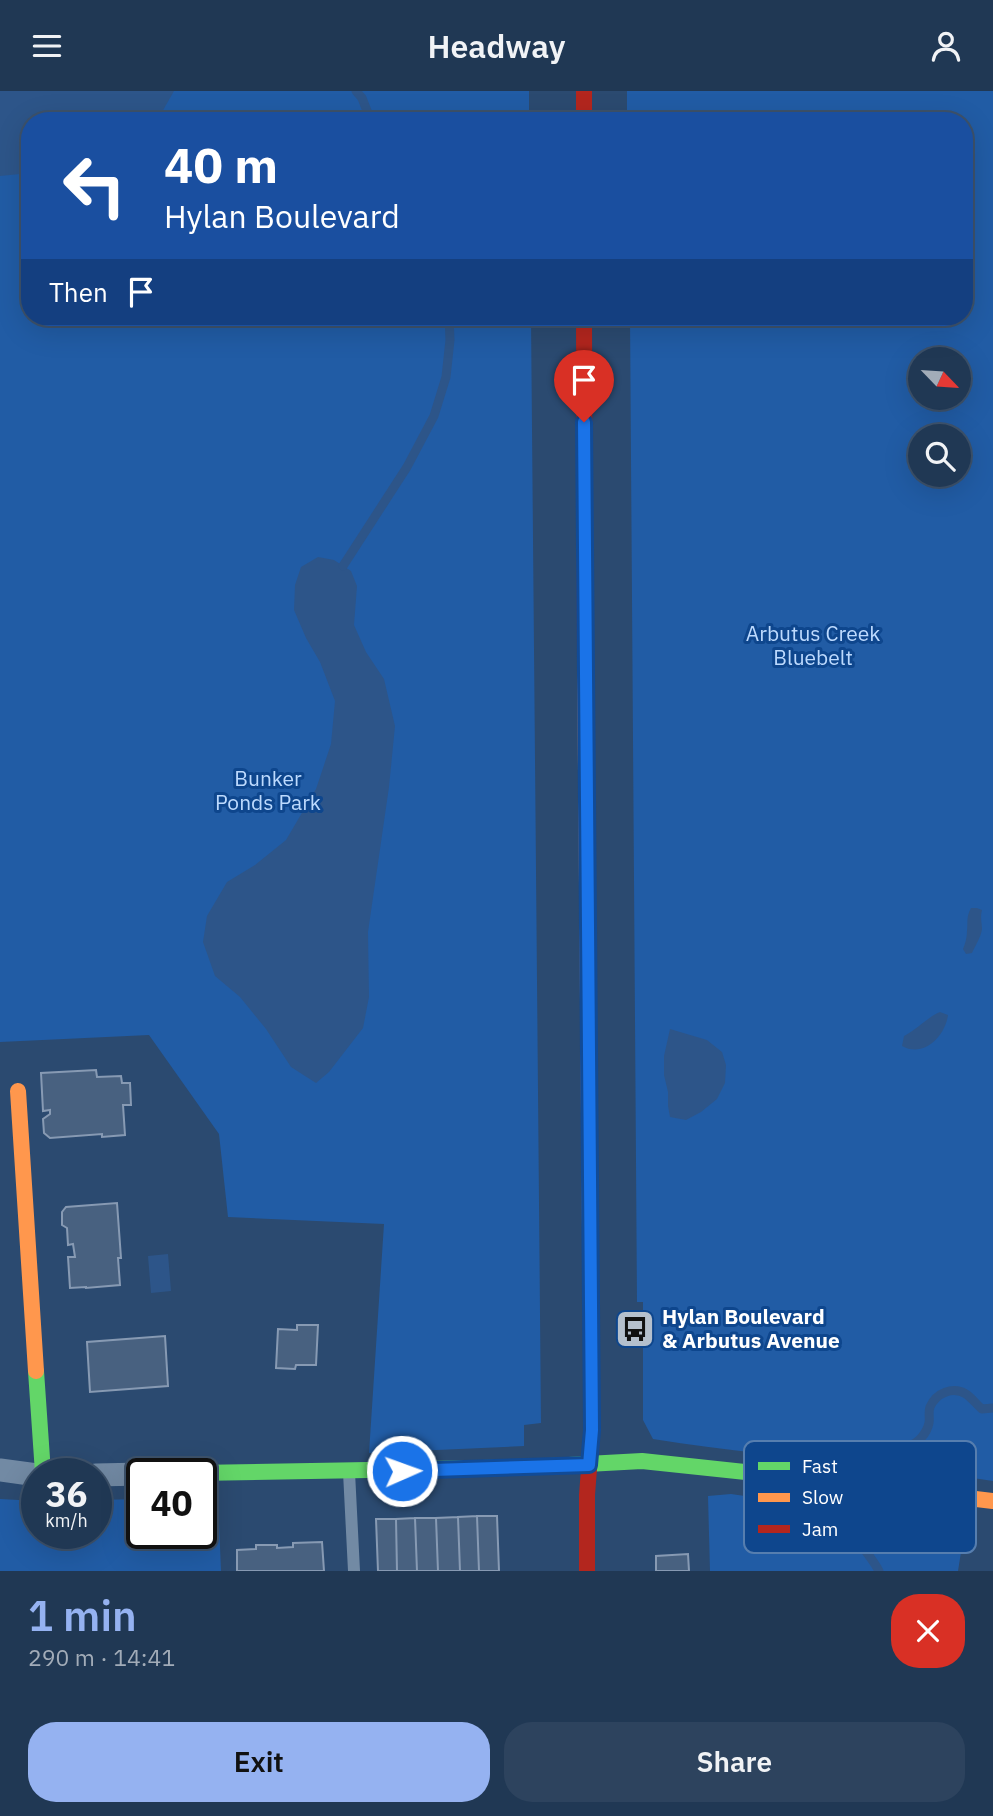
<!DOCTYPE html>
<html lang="en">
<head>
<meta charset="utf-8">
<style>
  :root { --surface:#203854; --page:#2d435e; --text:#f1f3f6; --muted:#a2acb8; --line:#3d526b; --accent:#95b2f1 }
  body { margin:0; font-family:"IBM Plex Sans",sans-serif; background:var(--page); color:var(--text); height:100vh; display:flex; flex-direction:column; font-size:26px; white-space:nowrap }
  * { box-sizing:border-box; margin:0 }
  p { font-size:23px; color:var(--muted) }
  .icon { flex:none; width:38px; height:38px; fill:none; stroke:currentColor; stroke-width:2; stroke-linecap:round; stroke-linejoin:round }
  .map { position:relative; height:1480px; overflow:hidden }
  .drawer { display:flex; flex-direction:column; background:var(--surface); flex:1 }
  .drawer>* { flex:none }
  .hud { position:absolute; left:21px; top:21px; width:952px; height:214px; border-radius:28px; box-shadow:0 7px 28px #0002,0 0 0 2px var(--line); background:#1a4fa0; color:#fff; overflow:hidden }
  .needle { width:46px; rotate:115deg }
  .controls { position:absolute; left:908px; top:256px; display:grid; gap:14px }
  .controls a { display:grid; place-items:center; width:63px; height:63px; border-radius:50%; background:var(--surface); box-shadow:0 7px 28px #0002,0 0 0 2px var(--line); font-size:35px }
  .speed { position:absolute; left:21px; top:1367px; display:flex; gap:14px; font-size:35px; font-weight:700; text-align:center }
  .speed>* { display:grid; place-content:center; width:91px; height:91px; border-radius:50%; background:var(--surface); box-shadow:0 7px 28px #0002,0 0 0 2px var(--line); line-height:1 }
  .speed small { font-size:18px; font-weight:400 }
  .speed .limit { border:4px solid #111; border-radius:10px; background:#fff; color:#111 }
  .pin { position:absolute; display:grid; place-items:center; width:60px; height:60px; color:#fff; margin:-72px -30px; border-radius:50% 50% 50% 0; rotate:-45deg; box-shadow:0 0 7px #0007 }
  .pin .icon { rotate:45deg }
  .me { position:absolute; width:77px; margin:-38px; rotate:88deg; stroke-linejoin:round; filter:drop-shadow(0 0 5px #0008) }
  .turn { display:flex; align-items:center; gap:24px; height:147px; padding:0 28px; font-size:32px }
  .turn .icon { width:91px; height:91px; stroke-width:2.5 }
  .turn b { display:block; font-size:49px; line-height:60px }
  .then { display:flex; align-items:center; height:66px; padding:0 28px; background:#0003; gap:14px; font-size:26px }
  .round { display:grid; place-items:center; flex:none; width:74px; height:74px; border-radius:28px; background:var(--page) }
  .head { display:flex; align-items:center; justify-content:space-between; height:119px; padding:0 28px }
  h1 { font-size:42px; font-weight:600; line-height:52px; color:var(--accent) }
  .cta { display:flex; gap:14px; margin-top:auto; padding:14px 28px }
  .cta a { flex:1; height:80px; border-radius:28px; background:var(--accent); color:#111; font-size:28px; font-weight:600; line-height:80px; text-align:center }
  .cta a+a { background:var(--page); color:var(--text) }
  header { display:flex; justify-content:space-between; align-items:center; height:91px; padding:0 28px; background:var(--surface); font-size:32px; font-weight:600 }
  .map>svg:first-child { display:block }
  .green { fill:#215ca5; fill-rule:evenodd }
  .water { fill:#2d5589 }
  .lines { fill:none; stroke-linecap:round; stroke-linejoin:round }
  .stream { stroke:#2d5589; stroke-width:9 }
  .building { fill:#486180; stroke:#879ab3; stroke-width:2 }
  .lane { stroke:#728aa4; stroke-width:12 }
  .street { stroke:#728aa4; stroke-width:23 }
  .fast { stroke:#63d668; stroke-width:16 }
  .slow { stroke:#ff974d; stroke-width:16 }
  .jam { stroke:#b3261e; stroke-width:16 }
  .route-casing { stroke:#114b97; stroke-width:18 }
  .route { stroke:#1a73e8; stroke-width:12 }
  .labels { text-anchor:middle; stroke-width:6; stroke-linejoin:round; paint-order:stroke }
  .park-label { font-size:21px; fill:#bddafe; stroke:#0e468d }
  .poi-label { font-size:21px; font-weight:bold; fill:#fff; stroke:#0e468d; text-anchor:start }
  .key { fill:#0e468d; stroke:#567eaf; stroke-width:2 }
  .key-label { font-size:19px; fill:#fff }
</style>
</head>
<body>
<header><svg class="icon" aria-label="menu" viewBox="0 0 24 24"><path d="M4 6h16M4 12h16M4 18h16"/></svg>Headway<svg class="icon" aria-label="person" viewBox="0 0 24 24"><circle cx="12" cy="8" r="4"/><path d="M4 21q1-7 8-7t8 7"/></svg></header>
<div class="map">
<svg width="993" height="1480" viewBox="0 0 993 1480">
  <rect width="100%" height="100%" fill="#2b4a70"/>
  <path class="green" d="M0,0h529v30h-499v196h501l10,1106 -17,2v21l-155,7 15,-229 -156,-7 -9,-83 -70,-99 -149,7z
    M627,0h366v1390c-113,-17 -227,-24 -340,-42l-10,-19v-118h-6l-7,-985h334v-196h-337zM920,268h39v38h-39zM920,345h39v38h-39z
    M731,1403l234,33 -7,44h-248l-2,-75z
    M218,1406l3,74h-221v-72l37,2v32h59v-33l46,-1v34h59v-35z"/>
  <path class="water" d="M0,0h174l-12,21 -10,9h-122v52l-30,3z
    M318,466l16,3 17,11 6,15 -3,39 12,27 18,27 11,47 -6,61 -21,145 1,65 -6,31 -34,44 -13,11 -25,-16 -25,-38 -26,-32 -25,-21 -12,-34 4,-26 20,-34 28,-17 31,-25 30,-51 15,-45 4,-43 -15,-39 -14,-24 -12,-28 1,-25 6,-18z
    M971,817h6l5,2c-2,8 0,13 0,19 -1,8 -7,17 -10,24l-6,1 -3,-5c2,-5 4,-11 4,-18 1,-9 -1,-14 4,-23z
    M940,921l8,3c-3,22 -25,43 -46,31l2,-10c14,-7 22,-18 36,-24z
    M670,938l37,11 15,12 4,13 -1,18 -8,16 -16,13 -15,8 -16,-3 -2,-11v-14l-4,-17v-19z
    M168,1163l3,37 -20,2 -3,-37z"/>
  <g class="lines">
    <path class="stream" d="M356,0l6,7 9,23
      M343,475l64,-99 27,-51 12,-39 4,-37 -1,-23
      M847,1366c9,-17 44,-8 61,-11 10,-2 19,-13 21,-23 1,-6 -1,-10 1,-16 6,-14 23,-21 36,-13 6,4 10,10 16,15l11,-1
      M844,1423c6,22 25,38 35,57"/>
  </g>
  <path class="building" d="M96,979l1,7 24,-1 1,7h8l1,22h-8l2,30 -23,2v-3l-52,4 -6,-5 -1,-14 7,-5v-4l-7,1 -2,-38z
    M117,1112l4,55h-3l2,27 -34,3v-1l-16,1 -2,-31h7l-2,-13 -5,1 -1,-17 -5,-3v-13l4,-5z
    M297,1234h21l-2,40h-20l-1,4 -19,-1 2,-39 19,1z
    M165,1245l3,50 -78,6 -3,-50z
    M477,1425l2,55h-19l-2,-54z
    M477,1425h20l2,55h-20z
    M458,1426l2,54h-22l-2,-53z
    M415,1427l2,53h-20l-1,-52z
    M415,1427h21l2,53h-21z
    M376,1428h20l1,52h-19z
    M322,1451l2,29h-87v-21l19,-1v-4h21v3l16,-1v-4z
    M688,1463l1,17h-33v-15z"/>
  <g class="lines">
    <path class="lane" d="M349,1381l5,99"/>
    <path class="street" d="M0,1379l37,5
      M96,1384l46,-1"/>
    <path class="fast" d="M36,1280l7,102
      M196,1382l336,-6 110,-6 160,17"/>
    <path class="slow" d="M585,566l5,571
      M18,1000l18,280
      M802,1387l191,23"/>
    <path class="jam" d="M584,0v30
      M584,226l1,340
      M587,1480v-76l5,-65 -2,-202"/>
  </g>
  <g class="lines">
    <g class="route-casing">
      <path id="route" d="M402,1380l187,-6 3,-35 -8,-1008"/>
    </g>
    <use href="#route" class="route"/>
  </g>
  <defs>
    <g id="bus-square" transform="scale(2.0125)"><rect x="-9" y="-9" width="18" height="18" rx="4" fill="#b5c0cd" stroke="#0e468d"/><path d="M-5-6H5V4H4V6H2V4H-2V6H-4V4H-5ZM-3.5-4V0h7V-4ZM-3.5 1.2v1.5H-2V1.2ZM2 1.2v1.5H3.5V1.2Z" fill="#111"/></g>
  </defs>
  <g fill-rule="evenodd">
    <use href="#bus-square" x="635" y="1238"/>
  </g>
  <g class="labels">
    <g class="park-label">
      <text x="813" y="550">Arbutus Creek<tspan x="813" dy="24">Bluebelt</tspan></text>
      <text x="268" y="695">Bunker<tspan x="268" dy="24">Ponds Park</tspan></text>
    </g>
    <g class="poi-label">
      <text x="662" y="1233">Hylan Boulevard<tspan x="662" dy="24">&amp; Arbutus Avenue</tspan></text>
    </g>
  </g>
  <rect x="744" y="1350" width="232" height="112" rx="10" class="key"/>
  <rect x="758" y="1371" width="32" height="8" fill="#63d668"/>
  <rect x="758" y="1402" width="32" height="9" fill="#ff974d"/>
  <rect x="758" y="1434" width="32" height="8" fill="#b3261e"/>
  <g class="key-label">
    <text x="802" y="1382">Fast</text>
    <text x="802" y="1413">Slow</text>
    <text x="802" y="1445">Jam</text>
  </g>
</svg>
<div class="controls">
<a><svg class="needle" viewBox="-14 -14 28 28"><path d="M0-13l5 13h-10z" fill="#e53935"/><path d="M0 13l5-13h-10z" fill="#a2acb8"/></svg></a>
<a><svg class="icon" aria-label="search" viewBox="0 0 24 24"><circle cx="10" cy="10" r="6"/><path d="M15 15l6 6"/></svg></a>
</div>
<div class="speed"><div>36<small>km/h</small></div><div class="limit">40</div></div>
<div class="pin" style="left:584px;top:331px;background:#d93025"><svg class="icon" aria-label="arrive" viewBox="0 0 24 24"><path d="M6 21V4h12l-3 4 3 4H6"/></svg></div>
<svg class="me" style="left:402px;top:1380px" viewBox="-20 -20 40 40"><circle r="17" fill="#1a73e8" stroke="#fff" stroke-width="3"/><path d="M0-11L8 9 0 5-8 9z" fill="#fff"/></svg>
<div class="hud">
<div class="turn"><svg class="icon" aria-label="left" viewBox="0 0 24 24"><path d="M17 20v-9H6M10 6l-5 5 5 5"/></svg><div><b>40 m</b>Hylan Boulevard</div></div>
<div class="then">Then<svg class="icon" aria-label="arrive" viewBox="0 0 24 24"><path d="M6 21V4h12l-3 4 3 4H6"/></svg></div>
</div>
</div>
<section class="drawer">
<div class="head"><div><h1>1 min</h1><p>290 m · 14:41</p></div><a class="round" style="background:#d93025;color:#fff"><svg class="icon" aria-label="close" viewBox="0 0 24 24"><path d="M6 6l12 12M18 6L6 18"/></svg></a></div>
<div class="cta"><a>Exit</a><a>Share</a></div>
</section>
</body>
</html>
